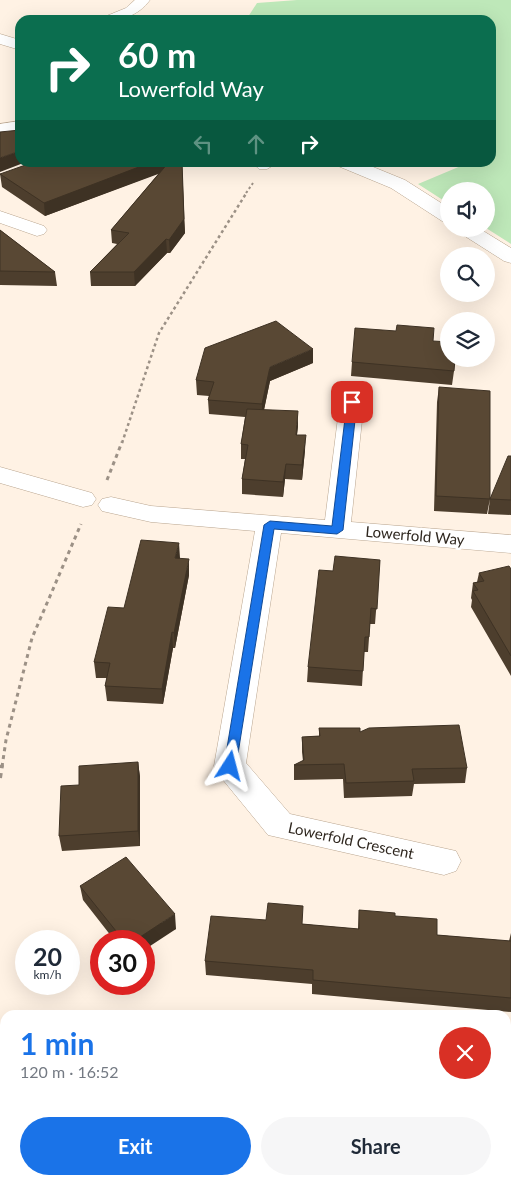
<!DOCTYPE html>
<html lang="en">
<head>
<meta charset="utf-8">
<style>
  :root { --surface:#fff; --page:#f6f6f7; --text:#1f2937; --muted:#747a83; --accent:#1a73e8 }
  body { margin:0; font-family:Lato,sans-serif; background:var(--page); color:var(--text); height:100vh; display:flex; flex-direction:column; font-size:19px; white-space:nowrap }
  * { box-sizing:border-box; margin:0 }
  p { font-size:16px; color:var(--muted) }
  .icon { flex:none; width:28px; height:28px; fill:none; stroke:currentColor; stroke-width:2; stroke-linecap:round; stroke-linejoin:round }
  .map { position:relative; flex:1; overflow:hidden }
  .sheet { position:absolute; left:0px; top:1010px; width:511px; height:175px; display:flex; flex-direction:column; background:var(--surface); border-radius:15px 15px 0 0; box-shadow:0 5px 20px #0002 }
  .sheet>* { flex:none }
  .guide { position:absolute; left:15px; top:15px; width:481px; height:152px; border-radius:15px; box-shadow:0 5px 20px #0002; background:#0b6e4f; color:#fff; overflow:hidden }
  .tools { position:absolute; left:440px; top:182px; display:grid; gap:10px }
  .tools a { display:grid; place-items:center; width:55px; height:55px; border-radius:50%; background:var(--surface); box-shadow:0 5px 20px #0002; font-size:25px }
  .speed { position:absolute; left:15px; top:930px; display:flex; gap:10px; font-size:25px; font-weight:700; text-align:center }
  .speed>* { display:grid; place-content:center; width:65px; height:65px; border-radius:50%; background:var(--surface); box-shadow:0 5px 20px #0002; line-height:1 }
  .speed small { font-size:12px; font-weight:400 }
  .speed .limit { border:8px solid #d22; background:#fff; color:#111 }
  .pin { position:absolute; display:grid; place-items:center; width:42px; height:42px; color:#fff; margin:-21px; border-radius:10px; box-shadow:0 2px 8px #0006 }
  .me { position:absolute; width:55px; margin:-28px; rotate:9deg; stroke-linejoin:round; filter:drop-shadow(0 0 4px #0008) }
  .turn { display:flex; align-items:center; gap:18px; height:105px; padding:0 20px; font-size:22px }
  .turn .icon { width:65px; height:65px; stroke-width:2.5 }
  .turn b { display:block; font-size:35px; line-height:42px }
  .lanes { display:flex; align-items:center; height:48px; padding:0 20px; background:#0003; justify-content:center; gap:25px; direction:ltr }
  .lanes .off { opacity:.35 }
  .round { display:grid; place-items:center; flex:none; width:52px; height:52px; border-radius:26px; background:var(--page) }
  .overview { display:flex; align-items:center; justify-content:space-between; height:85px; padding:0 20px }
  h1 { font-size:30px; font-weight:700; line-height:38px; color:var(--accent) }
  .primary-button { display:flex; gap:10px; margin-top:auto; padding:10px 20px }
  .primary-button a { flex:1; height:58px; border-radius:30px; background:var(--accent); color:#fff; font-size:20px; font-weight:700; line-height:58px; text-align:center }
  .primary-button a+a { background:var(--page); color:var(--text) }
  .map>svg:first-child { display:block }
  .green { fill:#bee8b9 }
  .lines { fill:none; stroke-linecap:round; stroke-linejoin:round }
  .lane-casing { stroke:#b9a58f; stroke-width:1 }
  .street-casing { stroke:#b9a58f; stroke-width:1 }
  .secondary-casing { stroke:#b9a58f; stroke-width:1 }
  .path-far3 { stroke:#9c9186; stroke-width:2; stroke-dasharray:2.5 2.5; stroke-linecap:butt }
  .path-far2 { stroke:#9c9186; stroke-width:2.5; stroke-dasharray:3 3; stroke-linecap:butt }
  .path-far1 { stroke:#9c9186; stroke-width:3; stroke-dasharray:4 4; stroke-linecap:butt }
  .path { stroke:#9c9186; stroke-width:4; stroke-dasharray:5 5; stroke-linecap:butt }
  .lane { fill:#fff; fill-rule:evenodd }
  .street { fill:#fff; fill-rule:evenodd }
  .secondary { fill:#fff; fill-rule:evenodd }
  .wall { fill:#4d3e2d }
  .shaded-wall { fill:#3e3224 }
  .building { fill:#594834; stroke:#3e3224 }
  .route { fill:#1a73e8; stroke:#114b97 }
  .labels { text-anchor:middle; stroke-width:5; stroke-linejoin:round; paint-order:stroke }
  .street-label { font-size:15px; fill:#2f271f; stroke:#fff }
</style>
</head>
<body>
<div class="map">
<svg width="511" height="1185" viewBox="0 0 511 1185">
  <rect width="100%" height="100%" fill="#fff2e4"/>
  <path class="green" d="M297,0h214v244l-25,-16v-37h-37v13l-31,-20 50,-21 23,-1v-142h-245l11,-17z"/>
  <g class="lines">
    <g class="lane-casing">
      <path id="lane" d="M263,162h16l-12,7h-8l-2,-2z"/>
    </g>
    <g class="street-casing">
      <path id="street" d="M135,0h15c-13,17 -28,20 -48,20l2,-3 22,-9z
        M20,121v10l-20,3v-10z
        M0,211l44,15 3,4 -3,4 -7,2 -37,-13z
        M352,395l8,2 4,5 -13,120 160,13v18l-230,-20 -35,230 44,51 166,37 5,10 -5,10 -12,4 -176,-40 -49,-60 -5,-9 41,-235 -104,-9 -49,-11 -4,-6 4,-6 9,-2 40,9 174,14 15,-118 4,-5z
        M0,467l92,26 4,6 -4,6 -9,2 -83,-24z"/>
    </g>
    <g class="secondary-casing">
      <path id="secondary" d="M0,34l20,6v10l-20,-6z
        M335,162h26l44,18 44,28v15l-7,-2 -51,-33 -53,-22z
        M457,229h23l31,19v15l-7,-2 -44,-28z"/>
    </g>
    <path class="path-far3" d="M246,193l7,-10"/>
    <path class="path-far2" d="M122,443l37,-110 88,-141"/>
    <path class="path-far1" d="M107,480l15,-38
      M2,767l4,-27 26,-102 49,-114"/>
    <path class="path" d="M0,778l2,-13"/>
    <use href="#lane" class="lane"/>
    <use href="#street" class="street"/>
    <use href="#secondary" class="secondary"/>
  </g>
  <path class="wall" d="M182,162l3,71 -15,20h-3l-32,33h-44l-1,-14 27,-28 -5,-1 -1,-13 48,-57 -114,43 -43,-29 -2,-13z
    M0,230l55,42 2,14 -57,-1z
    M433,341l21,30 -2,14 -101,-9 1,-14z
    M313,363l-43,18 -6,29 34,16 -1,9 8,15 -3,30 -17,-1 -2,18 -41,-3v-15l3,-20h-4v-15l4,-27 -36,-3 -1,-14 1,-4 -12,-1 -1,-15z
    M439,387l51,112 -3,15 -53,-3 3,-109z
    M511,456v59l-23,-1 2,-15z
    M180,559l9,16 -14,73h-2l-10,56 -56,-3 -2,-15 2,-8h-11l-2,-16 30,-54z
    M380,560l-5,64h-5l-2,28h-4l-2,34 -55,-4 1,-15 25,-96z
    M511,569v107l-40,-69 1,-7 -1,-2 2,-15 4,-1 2,-9z
    M319,728l41,4 107,36 -2,15 -51,1 -2,12 -68,2 -1,-19 -49,1v-15l9,-4 -1,-9v-15l17,-1z
    M138,762l2,15v69l-78,5 -3,-15 20,-51z
    M80,886l96,43 -32,12h-29l-32,-41z
    M359,910l36,6 42,19 72,6 2,-8v79l-199,-18v-10l-106,-9 -1,-14 97,-37 56,5z"/>
  <path class="shaded-wall" d="M20,151v11h6l-26,10v-14z
    M152,162h25v5l-132,49 -1,-13z
    M184,219l1,14 -15,20 -1,-13z
    M166,239l1,14 -32,33 -1,-14z
    M313,349v14l-43,18 -8,38v-15l8,-37z
    M298,411v15l-3,24 1,-15z
    M306,435l-1,15 -3,30v-15z
    M286,464l-1,15 -2,18v-15z
    M179,543l1,15 -4,16 -1,-16z
    M189,559v16l-14,73 -1,-15z
    M172,632l1,16 -10,56 -1,-15z
    M138,762l2,15v69l-2,-15z
    M175,914l1,15 -32,21v-9h-10z"/>
  <path class="building" d="M20,130v21l-20,7v-26z
    M34,162h118l-108,41 -44,-29z
    M169,162h13l2,57 -15,21 -3,-1 -32,33h-44l39,-39 -18,-3z
    M0,230l55,42 -55,-1z
    M276,321l37,28 -43,18 -8,37 -54,-4 6,-18 -18,-2 9,-32z
    M397,325l37,3 -1,13 16,1v17h6l-1,12 -102,-9 3,-34 41,3z
    M439,387l51,4v108l-54,-3z
    M247,409l51,2 -2,24h10l-4,30 -16,-1 -3,18 -41,-3 6,-34 -7,-1z
    M508,456h3v44l-21,-1z
    M141,540l38,3 -4,15 14,1 -15,74 -2,-1 -10,57 -57,-3 5,-23 -16,-1 14,-55 16,1z
    M335,556l45,4 -3,49 -6,-1 -2,29h-4l-2,34 -55,-4 11,-97 14,1z
    M509,566l2,3v87l-38,-65 5,-1 -5,-7 11,-2 -5,-8z
    M459,725l8,43 -55,1 2,12 -68,2 -2,-19 -50,1 10,-5 -2,-23 18,-1 -1,-8h41v4l9,-4z
    M138,762v69l-79,5 2,-50 18,-1v-19z
    M126,857l49,57 -41,27h-10l-44,-55z
    M268,903l35,3 -1,18 57,5v-19l36,3v3l42,3v16l74,6v57l-198,-18v-10l-108,-9 6,-45 55,4z"/>
  <path class="route" d="M352,399l5,3 -14,128 -6,4 -63,-5 -38,237 -1,4 -5,1 -5,-1 -1,-4 40,-241 6,-4 62,5 15,-124z"/>
  <g class="labels">
    <g class="street-label">
      <text transform="translate(415 536) rotate(5)" y="5">Lowerfold Way</text>
      <text transform="translate(351 841) rotate(12)" y="5">Lowerfold Crescent</text>
    </g>
  </g>
</svg>
<div class="tools">
<a><svg class="icon" aria-label="sound" viewBox="0 0 24 24"><path d="M4 9h4l5-4v14l-5-4H4zM17 9q2 3 0 6"/></svg></a>
<a><svg class="icon" aria-label="search" viewBox="0 0 24 24"><circle cx="10" cy="10" r="6"/><path d="M15 15l6 6"/></svg></a>
<a><svg class="icon" aria-label="layers" viewBox="0 0 24 24"><path d="M12 4l9 5-9 5-9-5zM3 14l9 5 9-5"/></svg></a>
</div>
<div class="speed"><div>20<small>km/h</small></div><div class="limit">30</div></div>
<div class="pin" style="left:352px;top:402px;background:#d93025"><svg class="icon" aria-label="arrive" viewBox="0 0 24 24"><path d="M6 21V4h12l-3 4 3 4H6"/></svg></div>
<svg class="me" style="left:230px;top:766px" viewBox="-20 -20 40 40"><path d="M0-17L14 15 0 8-14 15z" fill="#1a73e8" stroke="#fff" stroke-width="4"/></svg>
<div class="guide">
<div class="turn"><svg class="icon" aria-label="right" viewBox="0 0 24 24"><path d="M7 20v-9h11M14 6l5 5-5 5"/></svg><div><b>60 m</b>Lowerfold Way</div></div>
<div class="lanes"><svg class="icon off" aria-label="left" viewBox="0 0 24 24"><path d="M17 20v-9H6M10 6l-5 5 5 5"/></svg><svg class="icon off" aria-label="ahead" viewBox="0 0 24 24"><path d="M12 20V5M6 11l6-6 6 6"/></svg><svg class="icon" aria-label="right" viewBox="0 0 24 24"><path d="M7 20v-9h11M14 6l5 5-5 5"/></svg></div>
</div>
<section class="sheet">
<div class="overview"><div><h1>1 min</h1><p>120 m · 16:52</p></div><a class="round" style="background:#d93025;color:#fff"><svg class="icon" aria-label="close" viewBox="0 0 24 24"><path d="M6 6l12 12M18 6L6 18"/></svg></a></div>
<div class="primary-button"><a>Exit</a><a>Share</a></div>
</section>
</div>
</body>
</html>
